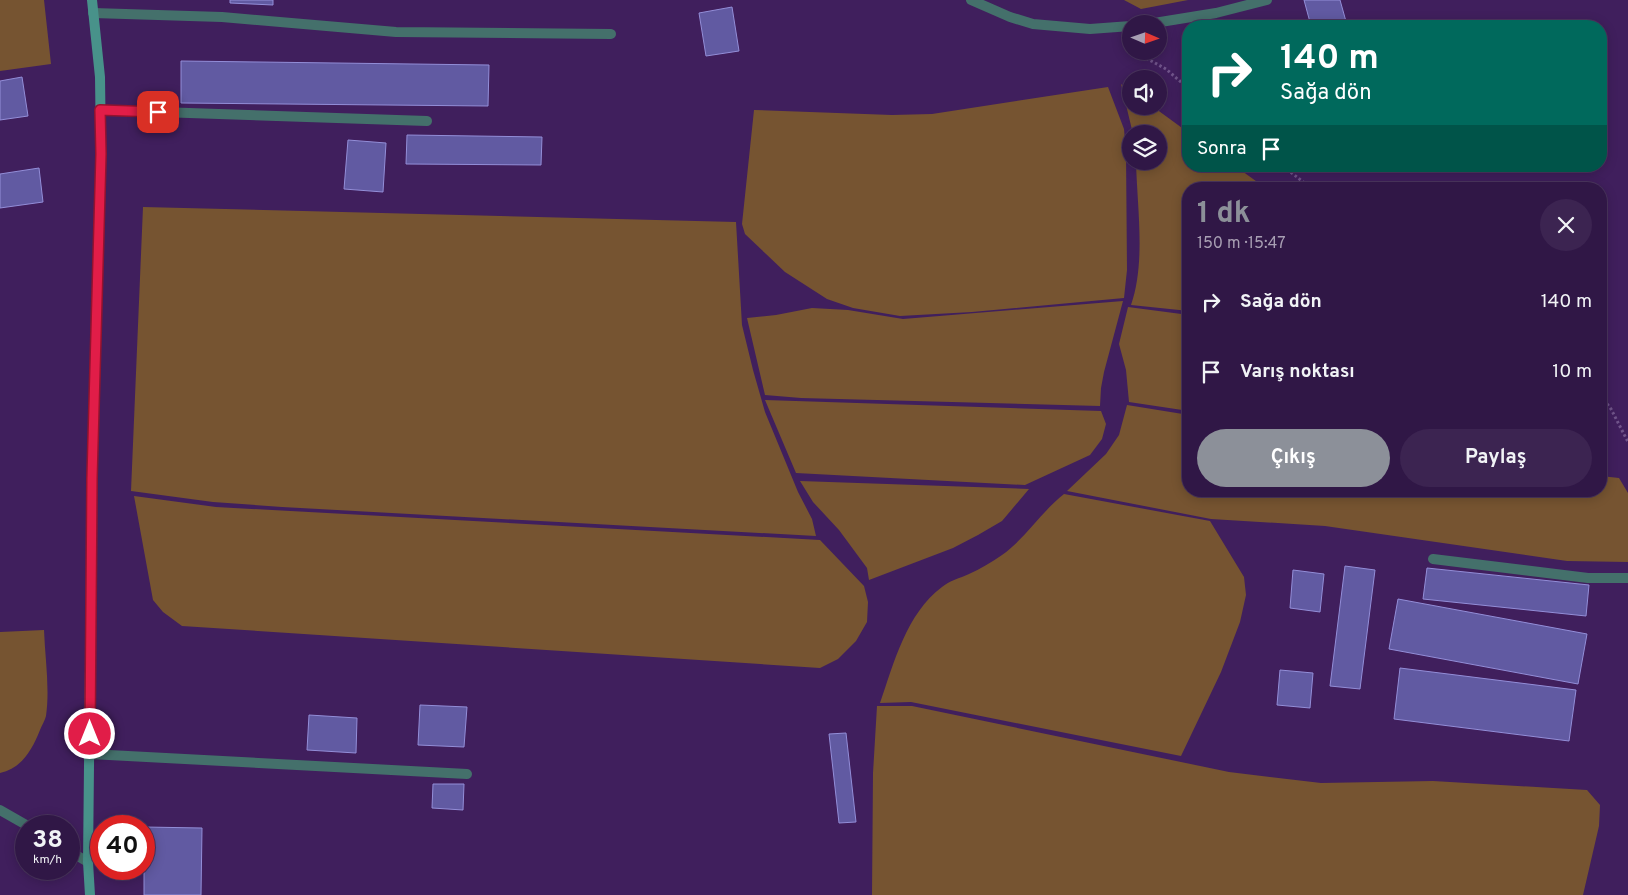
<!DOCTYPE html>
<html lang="tr">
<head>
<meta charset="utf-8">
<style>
  :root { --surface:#301746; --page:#3c2451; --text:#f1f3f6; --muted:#a89fb3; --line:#4b365f; --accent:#8c9099 }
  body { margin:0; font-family:Overpass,sans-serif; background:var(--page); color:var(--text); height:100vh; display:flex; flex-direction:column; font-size:19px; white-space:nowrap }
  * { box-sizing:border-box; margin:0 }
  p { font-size:16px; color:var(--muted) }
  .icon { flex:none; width:28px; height:28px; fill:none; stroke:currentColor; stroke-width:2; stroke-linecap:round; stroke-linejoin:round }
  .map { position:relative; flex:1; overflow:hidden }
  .sheet { position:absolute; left:1182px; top:182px; width:425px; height:315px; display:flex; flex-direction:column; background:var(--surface); border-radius:20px; box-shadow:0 2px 12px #0003,0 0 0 1px var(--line) }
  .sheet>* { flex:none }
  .hud { position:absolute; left:1182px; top:20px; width:425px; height:152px; border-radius:20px; box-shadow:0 2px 12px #0003,0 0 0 1px var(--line); background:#00695c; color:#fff; overflow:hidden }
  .needle { width:32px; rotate:92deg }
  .tools { position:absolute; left:1122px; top:15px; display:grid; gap:10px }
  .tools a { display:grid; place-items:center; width:45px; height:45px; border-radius:50%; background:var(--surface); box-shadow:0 2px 12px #0003,0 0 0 1px var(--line); font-size:25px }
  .speed { position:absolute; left:15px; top:815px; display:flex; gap:10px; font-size:25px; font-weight:700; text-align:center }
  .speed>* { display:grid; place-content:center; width:65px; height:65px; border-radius:50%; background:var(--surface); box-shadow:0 2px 12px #0003,0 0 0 1px var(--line); line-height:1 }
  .speed small { font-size:12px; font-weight:400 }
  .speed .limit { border:8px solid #d22; background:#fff; color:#111 }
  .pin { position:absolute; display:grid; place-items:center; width:42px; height:42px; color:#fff; margin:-21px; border-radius:10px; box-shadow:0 2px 8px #0006 }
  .me { position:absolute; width:55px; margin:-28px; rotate:0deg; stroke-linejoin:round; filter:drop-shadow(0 0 4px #0008) }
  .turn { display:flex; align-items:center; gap:18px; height:105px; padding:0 15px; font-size:22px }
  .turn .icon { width:65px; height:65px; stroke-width:2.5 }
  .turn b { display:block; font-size:35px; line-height:42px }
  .then { display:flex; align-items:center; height:48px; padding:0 15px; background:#0003; gap:10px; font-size:19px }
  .round { display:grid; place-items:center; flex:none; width:52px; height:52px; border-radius:26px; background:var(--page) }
  .head { display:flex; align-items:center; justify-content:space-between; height:85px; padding:0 15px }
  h1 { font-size:30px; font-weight:700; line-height:38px; color:var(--accent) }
  .cta { display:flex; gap:10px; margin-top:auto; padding:10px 15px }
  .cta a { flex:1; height:58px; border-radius:30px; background:var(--accent); color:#fff; font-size:20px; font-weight:700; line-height:58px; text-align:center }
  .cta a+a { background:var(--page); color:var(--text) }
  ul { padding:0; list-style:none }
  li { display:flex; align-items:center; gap:15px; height:70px; padding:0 15px }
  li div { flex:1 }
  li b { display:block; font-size:19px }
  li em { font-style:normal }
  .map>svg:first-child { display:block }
  .green { fill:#765431 }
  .building { fill:#615aa2; stroke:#938ed8 }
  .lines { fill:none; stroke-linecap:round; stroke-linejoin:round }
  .path { stroke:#70548a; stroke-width:3; stroke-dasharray:2.5 2.5; stroke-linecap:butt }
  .lane { stroke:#44706b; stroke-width:10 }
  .street { stroke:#44706b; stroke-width:10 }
  .secondary { stroke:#48928a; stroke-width:10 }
  .route-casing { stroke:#92132f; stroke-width:12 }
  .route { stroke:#e11d48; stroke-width:9 }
</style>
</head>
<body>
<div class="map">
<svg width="1628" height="895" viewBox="0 0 1628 895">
  <rect width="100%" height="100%" fill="#401f5d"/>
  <path class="green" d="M0,0h44l7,64 -51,7z
    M1124,0h64l-47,9z
    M1121,84l10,8v14h21l37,27v33h46l32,23h-78v122l-58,-6c15,-43 6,-98 5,-144h23v-27h-26z
    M1108,87l16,42 2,23 1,118 -3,28 -152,14 -72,4 -47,-8 -26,-9 -42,-27 -40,-38 -3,-10 12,-114 138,5 40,-1z
    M143,207l593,15 6,103 11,45 12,42 33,80 14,27 4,17 -534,-29 -69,-5 -82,-11z
    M1123,301l-19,71 -3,16 -1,18 -299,-8 -36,-3 -18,-77 29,-3 36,-7 36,2 55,9z
    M1128,307l61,8v96l-60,-9 -3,-32 -7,-26z
    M765,400l336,11 5,13 -4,15 -12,16 -65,30 -229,-12z
    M1127,405l62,10v76h412v-15l18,2 9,15v69l-61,-1 -242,-35 -114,-7 -144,-28 39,-37 13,-19z
    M800,481l229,8 -27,32 -24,14 -25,13 -84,32 -2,-12 -28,-38 -26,-28z
    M1064,494l146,27 34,56 2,18 -6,27 -19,50 -40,84 -270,-54 -31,1c14,-40 26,-89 62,-116 7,-6 18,-9 27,-13 11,-5 23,-12 33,-19 24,-17 39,-43 62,-61z
    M134,496l82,11 604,33 44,46 4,16 -1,20 -11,19 -18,18 -18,9 -638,-42 -19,-14 -10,-12z
    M44,630c1,28 6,58 2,86 -1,4 -4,9 -6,14 -8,20 -18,38 -40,43v-141z
    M877,706h35l317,66 92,11 112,-2 154,9 13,15 -1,21 -16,69h-711l1,-122z"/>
  <path class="building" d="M230,0h43v5l-43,-2z
    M1304,0h36l7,25 -7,1h-29z
    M732,7l7,44 -33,5 -7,-43z
    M181,61l308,4 -1,41 -307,-3z
    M22,77l6,39 -28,4v-39z
    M407,135l135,2 -1,28 -135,-1z
    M348,140l38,3 -3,49 -39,-3z
    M39,168l4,34 -43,6v-34z
    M1345,566l30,4 -15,119 -30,-3z
    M1427,568l162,17 -3,31 -163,-17z
    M1293,570l31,4 -4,38 -30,-4z
    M1398,599l189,35 -9,50 -189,-35z
    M1400,668l176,22 -7,51 -175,-22z
    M1280,670l33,3 -3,35 -33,-3z
    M420,705l47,2 -3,40 -46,-2z
    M309,715l48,3 -1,35 -49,-3z
    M846,733l10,89 -17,1 -10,-89z
    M433,784h31l-1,26 -31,-2z
    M144,827l58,1 -1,67h-57z"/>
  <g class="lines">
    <path class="path" d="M1133,51l33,18 23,20
      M1283,166l29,23
      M1601,396l10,13 17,33"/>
    <path class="lane" d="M93,13l129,4 174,15 215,2
      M100,110l327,11
      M1433,559l155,19h40
      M90,754l377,20"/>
    <path class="street" d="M971,0l39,17 23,7 57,5 41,-3
      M1148,24l68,-11 51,-13
      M0,810l28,16
      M69,851l19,11"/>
    <path class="secondary" d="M90,895l-2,-33 4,-384 9,-325 -1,-76 -8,-77"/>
  </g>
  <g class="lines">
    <g class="route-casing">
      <path id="route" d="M90,734l2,-256 9,-324 -1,-44 58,2"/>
    </g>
    <use href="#route" class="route"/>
  </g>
</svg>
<div class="tools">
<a><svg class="needle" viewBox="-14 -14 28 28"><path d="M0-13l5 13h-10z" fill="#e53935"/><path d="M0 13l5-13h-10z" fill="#a89fb3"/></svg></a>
<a><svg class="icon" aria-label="sound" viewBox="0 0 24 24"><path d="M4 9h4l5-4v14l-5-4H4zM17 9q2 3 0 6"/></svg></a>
<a><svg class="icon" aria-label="layers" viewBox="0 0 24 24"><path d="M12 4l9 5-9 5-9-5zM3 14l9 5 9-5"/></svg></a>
</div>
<div class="speed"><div>38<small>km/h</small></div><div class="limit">40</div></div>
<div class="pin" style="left:158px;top:112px;background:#d93025"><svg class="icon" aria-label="arrive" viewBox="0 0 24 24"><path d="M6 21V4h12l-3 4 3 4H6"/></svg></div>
<svg class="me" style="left:90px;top:734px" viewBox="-20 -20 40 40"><circle r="17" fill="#e11d48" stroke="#fff" stroke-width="3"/><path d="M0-11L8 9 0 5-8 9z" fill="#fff"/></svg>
<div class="hud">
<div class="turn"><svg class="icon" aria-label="right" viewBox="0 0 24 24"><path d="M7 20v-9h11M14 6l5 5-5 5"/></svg><div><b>140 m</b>Sağa dön</div></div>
<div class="then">Sonra<svg class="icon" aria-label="arrive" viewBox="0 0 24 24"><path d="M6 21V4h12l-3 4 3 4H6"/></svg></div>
</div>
<section class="sheet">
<div class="head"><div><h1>1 dk</h1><p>150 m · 15:47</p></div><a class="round"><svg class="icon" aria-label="close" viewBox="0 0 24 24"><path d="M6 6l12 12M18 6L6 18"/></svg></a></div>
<ul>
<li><svg class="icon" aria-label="right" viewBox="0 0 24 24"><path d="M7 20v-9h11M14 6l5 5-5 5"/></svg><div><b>Sağa dön</b></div><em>140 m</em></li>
<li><svg class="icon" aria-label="arrive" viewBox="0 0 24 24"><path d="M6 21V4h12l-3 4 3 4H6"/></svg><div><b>Varış noktası</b></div><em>10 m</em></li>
</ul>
<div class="cta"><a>Çıkış</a><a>Paylaş</a></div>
</section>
</div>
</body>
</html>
